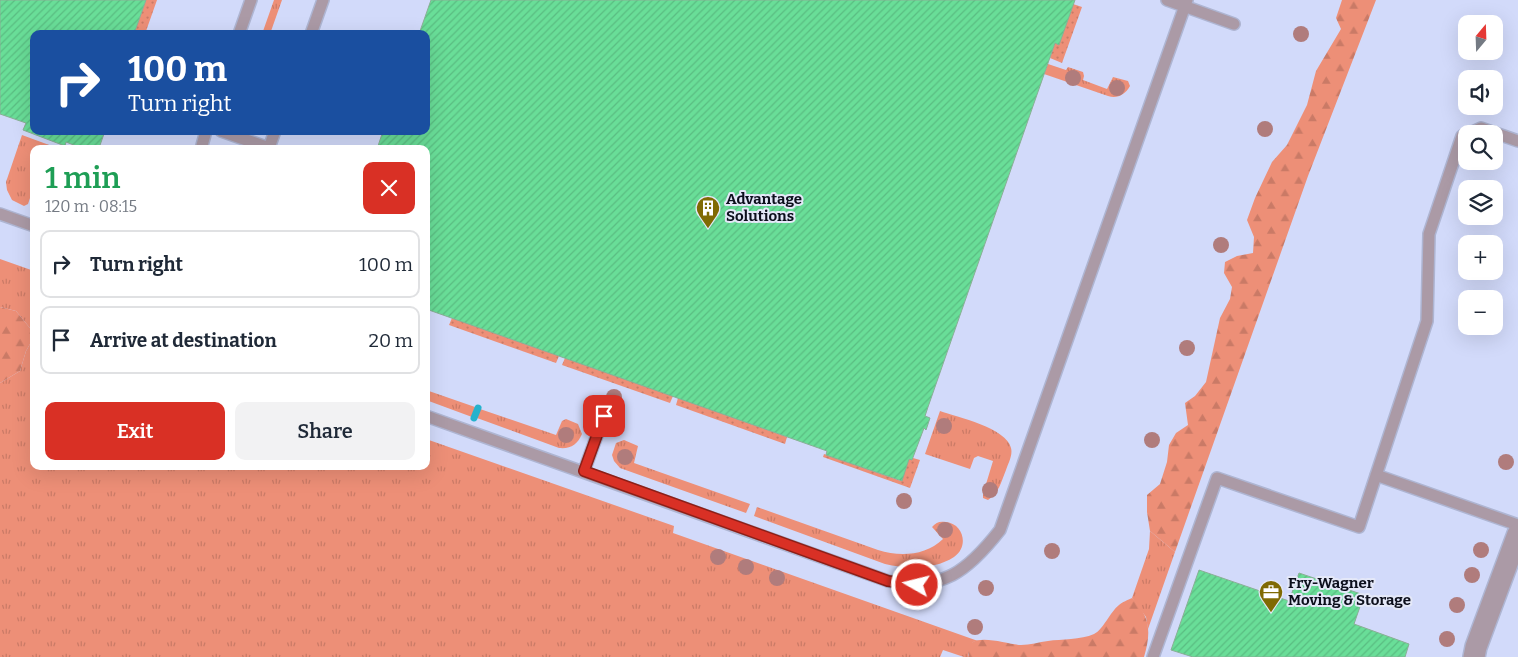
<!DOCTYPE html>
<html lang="en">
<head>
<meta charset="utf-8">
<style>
  :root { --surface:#fff; --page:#f2f2f3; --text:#1f2937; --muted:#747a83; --line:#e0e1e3; --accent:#d93025 }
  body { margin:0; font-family:Bitter,serif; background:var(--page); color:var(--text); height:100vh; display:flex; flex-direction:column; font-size:19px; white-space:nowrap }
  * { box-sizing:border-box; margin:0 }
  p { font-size:16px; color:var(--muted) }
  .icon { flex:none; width:28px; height:28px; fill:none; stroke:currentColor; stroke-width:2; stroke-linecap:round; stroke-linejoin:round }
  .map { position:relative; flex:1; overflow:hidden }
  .drawer { position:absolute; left:30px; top:145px; width:400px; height:325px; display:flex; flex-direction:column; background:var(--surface); border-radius:10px; box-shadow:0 5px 20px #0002 }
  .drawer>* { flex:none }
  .banner { position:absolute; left:30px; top:30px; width:400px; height:105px; border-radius:10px; box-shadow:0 5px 20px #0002; background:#1a4fa0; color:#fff; overflow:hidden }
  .needle { width:32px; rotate:19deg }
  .tools { position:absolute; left:1458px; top:15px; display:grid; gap:10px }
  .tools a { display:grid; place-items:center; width:45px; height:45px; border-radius:10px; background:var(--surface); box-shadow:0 5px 20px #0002; font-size:25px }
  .pin { position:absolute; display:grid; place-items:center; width:42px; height:42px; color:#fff; margin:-21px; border-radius:10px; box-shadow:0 2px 8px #0006 }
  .me { position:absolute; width:55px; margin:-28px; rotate:278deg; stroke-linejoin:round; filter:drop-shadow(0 0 4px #0008) }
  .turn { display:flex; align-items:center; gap:18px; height:105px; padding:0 15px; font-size:22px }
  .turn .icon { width:65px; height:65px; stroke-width:2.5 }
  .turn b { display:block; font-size:35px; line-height:42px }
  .round { display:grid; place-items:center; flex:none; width:52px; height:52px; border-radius:10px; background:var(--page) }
  .headline { display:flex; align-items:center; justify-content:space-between; height:85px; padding:0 15px }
  h1 { font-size:30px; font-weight:600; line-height:38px; color:#1e9e55 }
  .cta { display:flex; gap:10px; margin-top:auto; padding:10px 15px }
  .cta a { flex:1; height:58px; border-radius:10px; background:var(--accent); color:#fff; font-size:20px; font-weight:600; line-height:58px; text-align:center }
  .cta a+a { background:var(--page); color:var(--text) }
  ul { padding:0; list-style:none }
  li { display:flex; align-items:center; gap:15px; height:68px; margin:0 10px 8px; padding:0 5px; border:2px solid var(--line); border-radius:10px }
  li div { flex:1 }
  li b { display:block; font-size:19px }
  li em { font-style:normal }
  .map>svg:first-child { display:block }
  .grass { fill:url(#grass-tufts) }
  .forest { fill:url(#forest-firs) }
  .garden { fill:url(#garden-dots) }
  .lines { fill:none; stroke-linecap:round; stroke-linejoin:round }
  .stream { stroke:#25b2cd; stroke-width:7 }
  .building { fill:url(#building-hatch); stroke:#89af95 }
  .lane-casing { stroke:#aeb5d2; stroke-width:14 }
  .street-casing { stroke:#aeb5d2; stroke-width:24 }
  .lane { stroke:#ab9aa6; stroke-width:11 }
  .street { stroke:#ab9aa6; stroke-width:21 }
  .tree { fill:#b07c7c }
  .route-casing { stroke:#8d1f18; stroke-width:12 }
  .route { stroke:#d93025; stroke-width:9 }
  .labels { text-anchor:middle; stroke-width:4; stroke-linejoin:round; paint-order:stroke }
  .poi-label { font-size:15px; font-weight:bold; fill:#0c0f1c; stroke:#e4e8f8; text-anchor:start }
</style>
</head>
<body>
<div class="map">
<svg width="1518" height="657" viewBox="0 0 1518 657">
  <defs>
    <pattern id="grass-tufts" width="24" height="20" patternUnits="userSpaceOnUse" patternTransform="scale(1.25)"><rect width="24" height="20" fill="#ed8f77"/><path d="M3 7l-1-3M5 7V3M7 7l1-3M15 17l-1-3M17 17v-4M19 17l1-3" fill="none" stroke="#ca7a66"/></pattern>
    <pattern id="forest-firs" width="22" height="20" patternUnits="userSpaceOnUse" patternTransform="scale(1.25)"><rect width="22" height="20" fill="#ed8f77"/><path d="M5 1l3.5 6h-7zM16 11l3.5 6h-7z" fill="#ca7a66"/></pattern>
    <pattern id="garden-dots" width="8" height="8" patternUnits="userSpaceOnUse" patternTransform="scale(1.25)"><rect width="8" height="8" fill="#ed8f77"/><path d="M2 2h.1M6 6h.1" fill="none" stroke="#ca7a66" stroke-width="1.8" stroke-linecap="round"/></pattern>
    <pattern id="building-hatch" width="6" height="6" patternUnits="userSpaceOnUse" patternTransform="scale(1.25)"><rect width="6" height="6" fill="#69de98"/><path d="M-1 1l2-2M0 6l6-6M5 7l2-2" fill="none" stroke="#5abd82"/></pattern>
  </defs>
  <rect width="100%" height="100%" fill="#d2dafa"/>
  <path class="grass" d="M274,0h8l-12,34h-8z
    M1048,64l18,6 2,-3 15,5 1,4 -1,4 24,9 6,-12 15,4 2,5c-5,9 -13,13 -22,10l-64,-22z
    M22,135l38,14h-26v37l-6,18 -4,2 -12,-6 -5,-10 -1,-8z
    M0,259l34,12v62l-18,-22 -16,-4z
    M34,337v129h392v-27l248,87 -1,7 305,108 -5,1 -5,12 1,3h-5l-21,-7 -3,7h-940v-274l20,-12 6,-20z
    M426,390l49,17 -3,10 -46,-17z
    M480,409l76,26 6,-14 4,-2 12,5 4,10c-5,11 -11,15 -23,14l-82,-30z
    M940,411c17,6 67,17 71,37 2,7 -3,16 -5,22 -5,12 -7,23 -18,30l-5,-2v-4l10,-33 -15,-5 -4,2 -4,11 -45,-15z
    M624,440l14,6 -4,17 116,41 -4,9 -126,-45 -6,-7 -2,-6 4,-12z
    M757,507l121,43c22,7 47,6 65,-11l-11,-12c4,-5 8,-6 14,-5 18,2 23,25 8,35 -20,13 -47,12 -69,7l-131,-48z
    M1150,531l25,21 -27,77 -2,-12 -14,-19 17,-49z"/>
  <path class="forest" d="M1342,0h34l-68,176 -133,376 -25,-21 -3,-19v-17l13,-11 7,-22 2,-17 7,-12 12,-8 -3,-22 10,-7 11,-14 14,-64 10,-19 2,-12 -8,-14 1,-11 12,-6 16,-3 1,-16 -7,-17 8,-22 17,-36 15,-17 20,-40 9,-34 25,-42 -5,-11z
    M0,307l16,4 18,22v4l-8,14 -6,20 -20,12z
    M1132,598c19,19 19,35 12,59h-175c-8,-30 40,-12 52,-12 9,0 18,-3 27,-4 13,-2 33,-1 46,-7 9,-4 16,-22 25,-29 3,-3 9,-5 13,-7z"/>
  <path class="garden" d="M146,0h11l-12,34h-11z
    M1073,4l9,3 -20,56 -12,-5 5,-15 4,1z
    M452,318l107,38 -3,7 -107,-38z
    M565,358l108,38 -3,7 -108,-38z
    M678,398l109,39 -2,7 -109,-39z
    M824,454l77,27 8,-22 3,1 1,-2 7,2 -10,28 -87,-31z"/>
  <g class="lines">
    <path class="stream" d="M474,418l4,-10"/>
  </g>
  <path class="building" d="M0,0h146l-12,34h-100v97h71l-6,17 -7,-2v3h-8l-18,-7 -1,4 -42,-16 3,-7 -26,-9z
    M431,0h644l-16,45 -4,-2 -127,364 -3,9 5,2 -4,12 -2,-2 -12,32 -3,-1 -7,22 -76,-26 1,-4 -401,-142v-160h-49l6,-18h43v-97h-7z
    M1199,570l90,31 10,-28 65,22 -10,29 55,20 -4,13h-212l-22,-7z"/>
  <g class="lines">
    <g class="lane-casing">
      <path id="lane" d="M1167,0l67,24
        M239,34l12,-34
        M311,34l12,-34
        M221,131l48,17 6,-17
        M1468,134l13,-6 37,13
        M201,149l5,-18
        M0,214l34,12
        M426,416l462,165c54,11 80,-10 112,-51l187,-530
        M584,471l20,-55
        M1376,475l142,50
        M1153,657l64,-179 142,49 68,-206 2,-87 33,-98 4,-2"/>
    </g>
    <g class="street-casing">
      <path id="street" d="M1474,657l2,-10 42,-113"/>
    </g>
    <use href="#lane" class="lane"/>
    <use href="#street" class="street"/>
  </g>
  <g class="tree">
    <circle cx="1301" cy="34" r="8"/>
    <circle cx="1073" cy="78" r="8"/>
    <circle cx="1117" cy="88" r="8"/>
    <circle cx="1265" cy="129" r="8"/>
    <circle cx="1221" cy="245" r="8"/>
    <circle cx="1187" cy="348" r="8"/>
    <circle cx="614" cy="397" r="8"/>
    <circle cx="944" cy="426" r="8"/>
    <circle cx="566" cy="435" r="8"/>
    <circle cx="1152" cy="440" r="8"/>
    <circle cx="625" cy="457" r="8"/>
    <circle cx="1506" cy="462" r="8"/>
    <circle cx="990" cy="490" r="8"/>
    <circle cx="904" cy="501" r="8"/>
    <circle cx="945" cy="530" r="8"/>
    <circle cx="1481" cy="550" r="8"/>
    <circle cx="1052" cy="551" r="8"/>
    <circle cx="718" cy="557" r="8"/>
    <circle cx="746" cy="567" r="8"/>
    <circle cx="1472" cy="575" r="8"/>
    <circle cx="777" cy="578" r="8"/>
    <circle cx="986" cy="588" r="8"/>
    <circle cx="1457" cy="605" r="8"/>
    <circle cx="975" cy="627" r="8"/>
    <circle cx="1447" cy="639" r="8"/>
  </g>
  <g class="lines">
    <g class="route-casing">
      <path id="route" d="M604,416l-20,55 304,110 29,4"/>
    </g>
    <use href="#route" class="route"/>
  </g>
  <defs>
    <g id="building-pin" transform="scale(1.25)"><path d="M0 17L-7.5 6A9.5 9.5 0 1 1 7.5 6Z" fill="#806a03" stroke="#e4e8f8"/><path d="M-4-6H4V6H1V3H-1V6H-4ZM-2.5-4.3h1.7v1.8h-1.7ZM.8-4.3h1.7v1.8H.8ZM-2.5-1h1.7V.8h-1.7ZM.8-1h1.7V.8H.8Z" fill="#fff"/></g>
    <g id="office-pin" transform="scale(1.25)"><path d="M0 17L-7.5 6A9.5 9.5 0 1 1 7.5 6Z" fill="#806a03" stroke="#e4e8f8"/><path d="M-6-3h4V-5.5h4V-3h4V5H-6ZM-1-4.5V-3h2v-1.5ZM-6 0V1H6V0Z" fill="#fff"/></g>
  </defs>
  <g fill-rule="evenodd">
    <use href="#building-pin" x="708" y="208"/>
    <use href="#office-pin" x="1271" y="592"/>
  </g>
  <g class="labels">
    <g class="poi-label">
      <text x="726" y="204">Advantage<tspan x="726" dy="17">Solutions</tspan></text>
      <text x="1288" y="588">Fry-Wagner<tspan x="1288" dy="17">Moving &amp; Storage</tspan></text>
    </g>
  </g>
</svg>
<div class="tools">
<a><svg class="needle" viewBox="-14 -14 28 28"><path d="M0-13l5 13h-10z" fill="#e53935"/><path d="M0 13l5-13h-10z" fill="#747a83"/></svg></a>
<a><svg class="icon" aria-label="sound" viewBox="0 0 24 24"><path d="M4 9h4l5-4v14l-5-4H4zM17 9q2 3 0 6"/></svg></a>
<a><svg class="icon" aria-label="search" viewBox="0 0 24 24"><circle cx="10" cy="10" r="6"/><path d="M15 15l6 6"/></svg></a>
<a><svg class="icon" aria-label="layers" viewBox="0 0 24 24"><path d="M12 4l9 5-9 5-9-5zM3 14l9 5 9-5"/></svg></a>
<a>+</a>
<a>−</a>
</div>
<div class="pin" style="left:604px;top:416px;background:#d93025"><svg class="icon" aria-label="arrive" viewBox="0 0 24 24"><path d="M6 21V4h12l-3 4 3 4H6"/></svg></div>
<svg class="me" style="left:917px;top:585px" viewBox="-20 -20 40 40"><circle r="17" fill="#d93025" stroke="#fff" stroke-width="3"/><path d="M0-11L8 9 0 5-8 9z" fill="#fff"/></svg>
<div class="banner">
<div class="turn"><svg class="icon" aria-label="right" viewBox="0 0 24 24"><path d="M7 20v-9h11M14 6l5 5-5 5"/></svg><div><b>100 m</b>Turn right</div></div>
</div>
<section class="drawer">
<div class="headline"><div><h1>1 min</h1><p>120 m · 08:15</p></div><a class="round" style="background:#d93025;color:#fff"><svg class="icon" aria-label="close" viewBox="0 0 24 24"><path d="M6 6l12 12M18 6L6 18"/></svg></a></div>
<ul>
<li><svg class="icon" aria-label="right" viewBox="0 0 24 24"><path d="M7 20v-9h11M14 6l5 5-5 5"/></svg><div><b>Turn right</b></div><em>100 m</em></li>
<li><svg class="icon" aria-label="arrive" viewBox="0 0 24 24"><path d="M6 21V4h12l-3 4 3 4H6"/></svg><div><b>Arrive at destination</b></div><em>20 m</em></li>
</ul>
<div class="cta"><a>Exit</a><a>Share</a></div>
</section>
</div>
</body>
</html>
